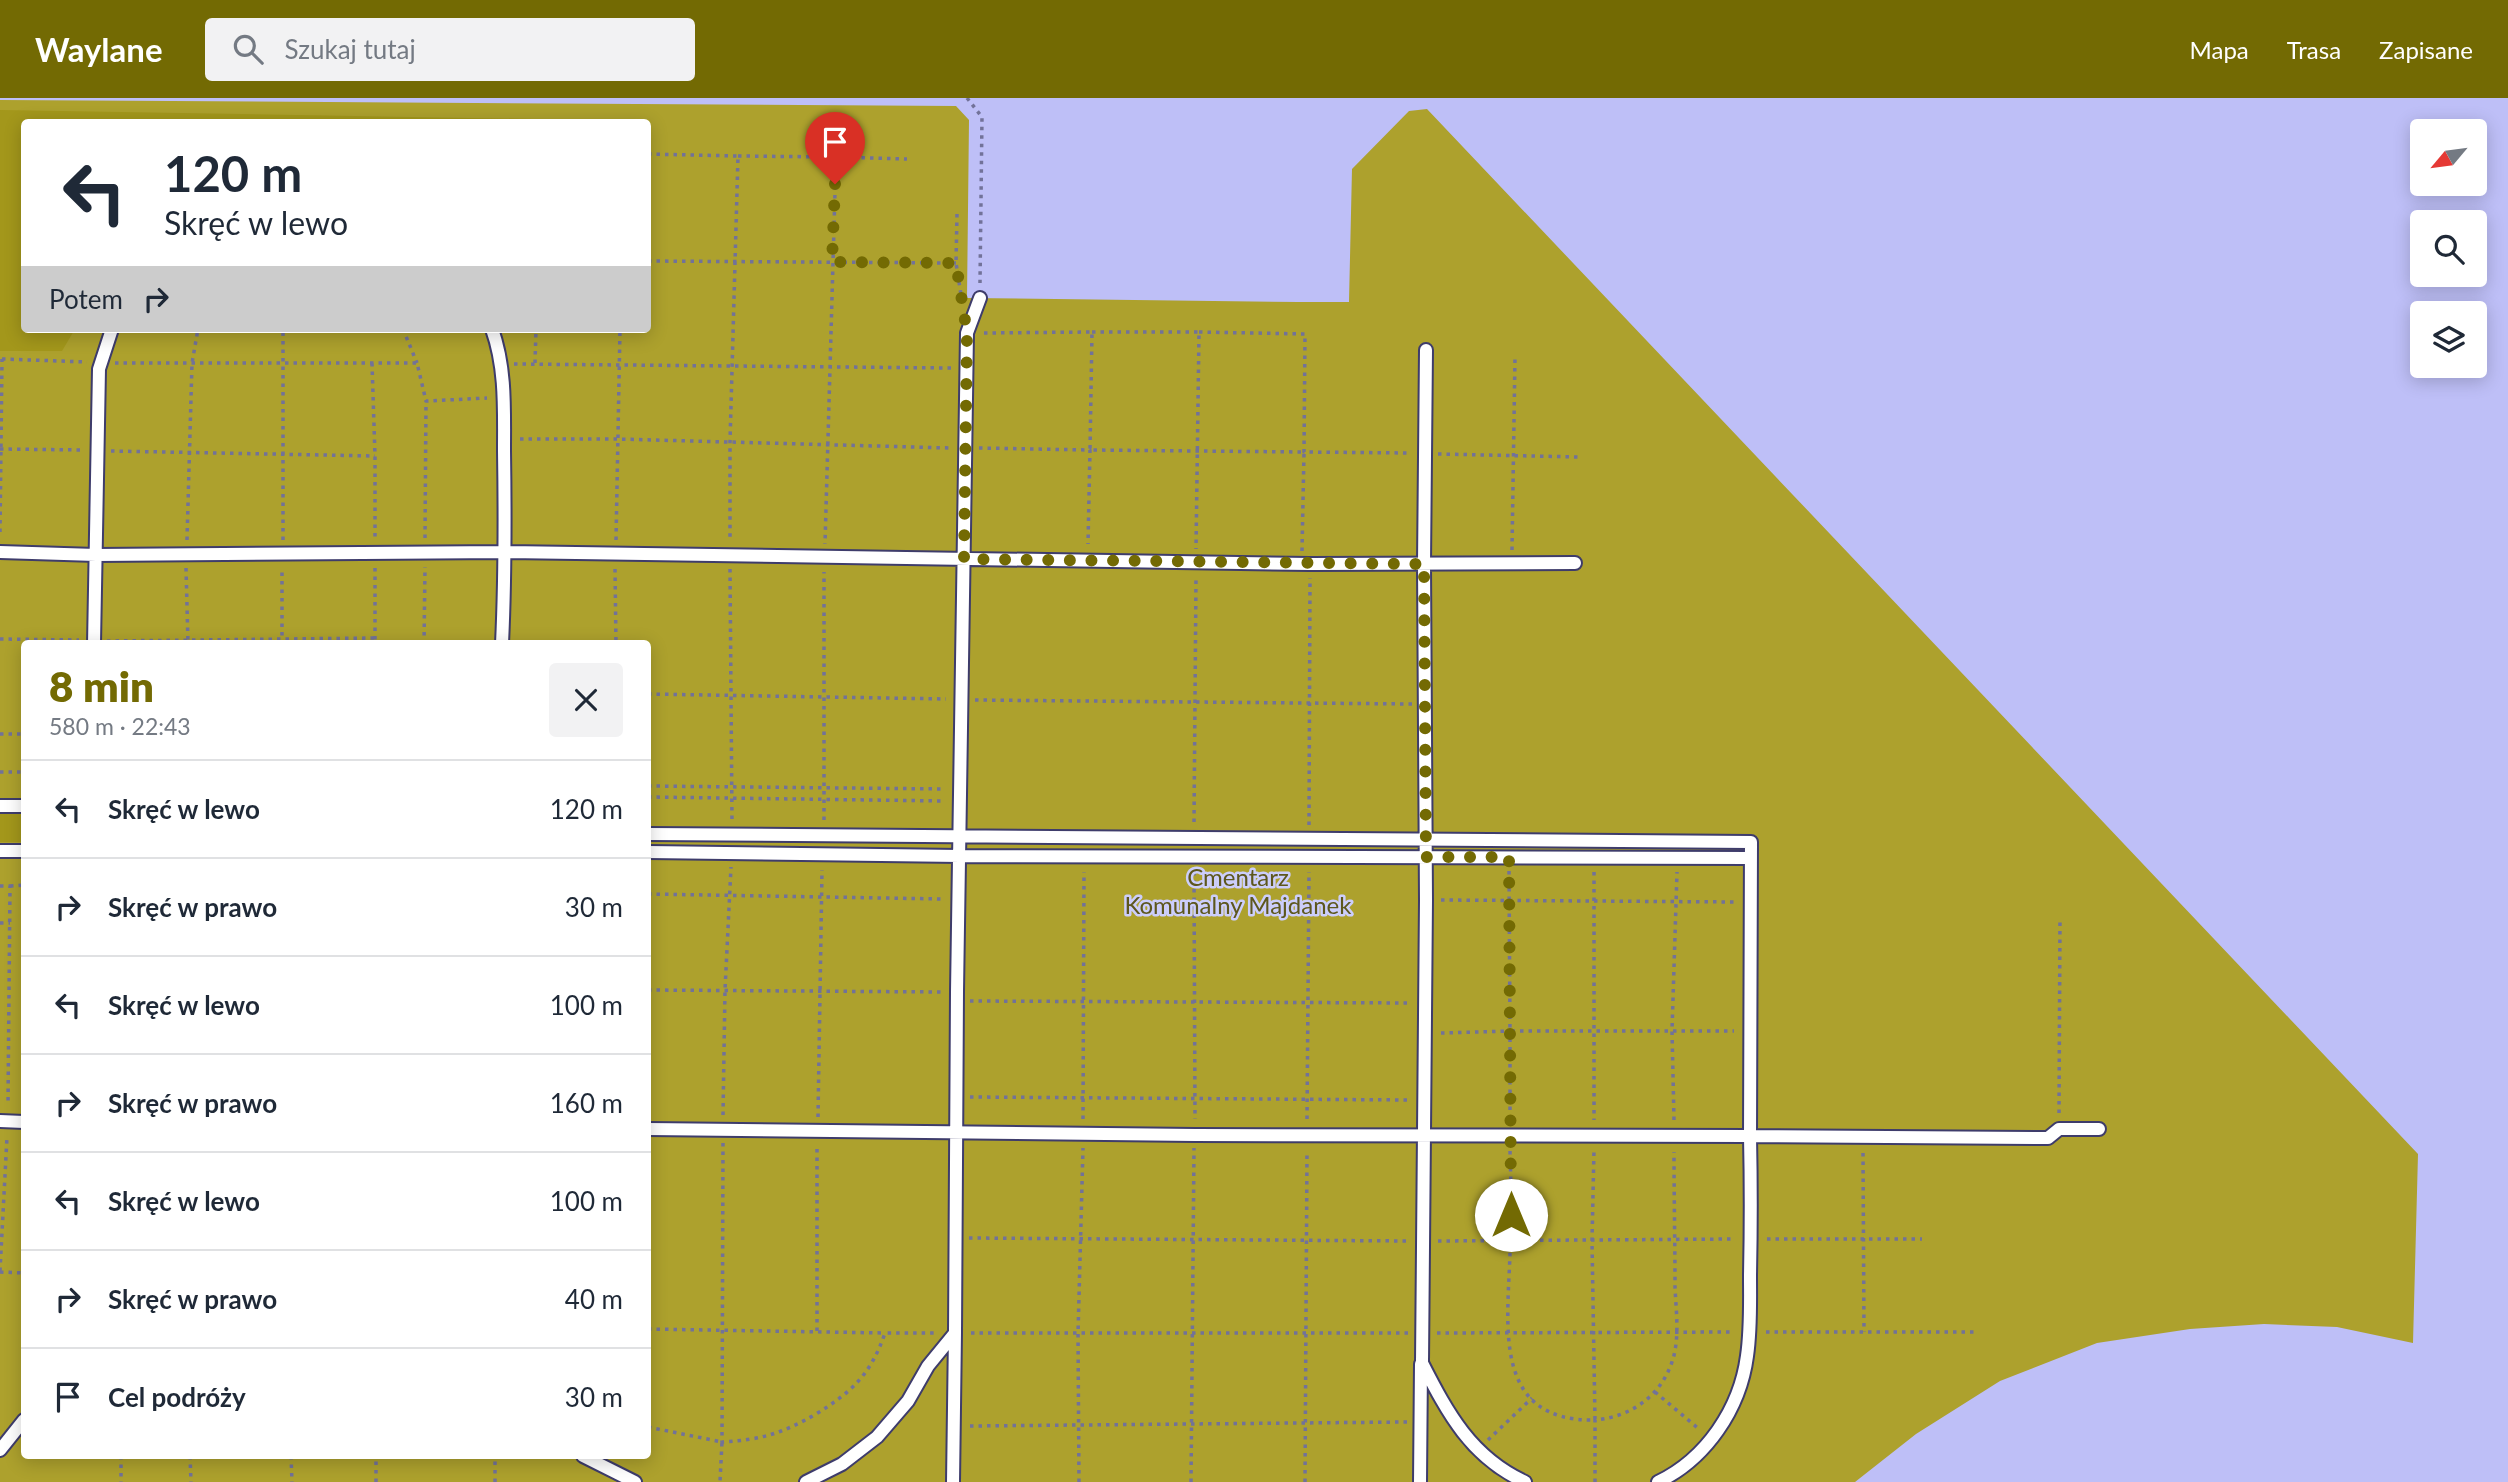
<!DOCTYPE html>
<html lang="pl">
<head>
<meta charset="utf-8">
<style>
  :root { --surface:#fff; --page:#f2f2f3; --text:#1f2937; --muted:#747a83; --line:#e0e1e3; --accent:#736a03 }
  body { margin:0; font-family:Lato,sans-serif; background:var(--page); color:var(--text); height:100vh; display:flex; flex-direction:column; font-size:26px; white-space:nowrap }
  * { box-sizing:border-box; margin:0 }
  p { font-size:23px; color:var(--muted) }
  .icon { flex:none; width:38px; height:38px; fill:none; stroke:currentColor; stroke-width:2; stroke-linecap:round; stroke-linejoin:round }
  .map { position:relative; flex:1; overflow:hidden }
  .sheet { position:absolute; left:21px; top:542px; width:630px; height:819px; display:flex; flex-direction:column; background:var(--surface); border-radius:7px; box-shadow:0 4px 18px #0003 }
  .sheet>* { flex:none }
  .hud { position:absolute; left:21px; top:21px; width:630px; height:214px; border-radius:7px; box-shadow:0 4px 18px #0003; background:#fff; color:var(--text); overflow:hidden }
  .needle { width:46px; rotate:241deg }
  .fabs { position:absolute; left:2410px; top:21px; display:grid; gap:14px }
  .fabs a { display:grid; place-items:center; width:77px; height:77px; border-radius:7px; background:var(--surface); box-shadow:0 4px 18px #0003; font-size:35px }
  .pin { position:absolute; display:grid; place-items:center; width:60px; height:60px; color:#fff; margin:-72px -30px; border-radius:50% 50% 50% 0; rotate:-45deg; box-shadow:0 0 7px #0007 }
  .pin .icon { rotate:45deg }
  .me { position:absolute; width:77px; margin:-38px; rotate:0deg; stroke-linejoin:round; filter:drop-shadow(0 0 5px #0008) }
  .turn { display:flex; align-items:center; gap:24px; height:147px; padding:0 28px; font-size:32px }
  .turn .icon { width:91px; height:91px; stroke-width:2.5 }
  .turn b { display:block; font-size:49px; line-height:60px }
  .then { display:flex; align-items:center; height:66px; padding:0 28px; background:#0003; gap:14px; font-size:26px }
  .round { display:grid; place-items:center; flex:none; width:74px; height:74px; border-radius:7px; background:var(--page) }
  .overview { display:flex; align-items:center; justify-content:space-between; height:119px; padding:0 28px }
  h1 { font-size:42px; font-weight:800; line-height:52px; color:var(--accent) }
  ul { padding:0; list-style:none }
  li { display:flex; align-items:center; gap:21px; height:98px; padding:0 28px; border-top:2px solid var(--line) }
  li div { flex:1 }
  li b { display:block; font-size:26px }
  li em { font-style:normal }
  header { display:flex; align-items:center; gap:42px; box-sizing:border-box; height:98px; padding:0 35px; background:var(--accent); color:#fff }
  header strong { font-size:33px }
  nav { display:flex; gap:38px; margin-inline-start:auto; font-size:24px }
  .search { width:490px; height:63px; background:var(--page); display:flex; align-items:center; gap:18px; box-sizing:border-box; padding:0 24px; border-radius:7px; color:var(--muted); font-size:26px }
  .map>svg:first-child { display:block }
  .green { fill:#ada12d; fill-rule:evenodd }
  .forest { fill:#a3971b }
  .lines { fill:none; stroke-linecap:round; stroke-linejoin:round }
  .pedestrian-casing { stroke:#3e3c6b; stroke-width:16 }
  .path { stroke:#727299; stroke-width:3.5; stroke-dasharray:3.5 5; stroke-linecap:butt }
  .pedestrian { stroke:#fff; stroke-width:12 }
  .route { stroke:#736a03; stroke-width:12; stroke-dasharray:0 21.6 }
  .labels { text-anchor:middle; stroke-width:5; stroke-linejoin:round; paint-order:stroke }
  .park-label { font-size:24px; fill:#5d571d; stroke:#cccefb }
</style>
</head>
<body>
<header>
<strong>Waylane</strong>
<div class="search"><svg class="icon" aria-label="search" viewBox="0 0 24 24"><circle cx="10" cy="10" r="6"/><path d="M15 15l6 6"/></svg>Szukaj tutaj</div>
<nav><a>Mapa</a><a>Trasa</a><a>Zapisane</a></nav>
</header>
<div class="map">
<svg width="2508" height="1384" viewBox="0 0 2508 1384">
  <rect width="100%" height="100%" fill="#bebff7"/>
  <path class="green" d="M0,2l956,6 13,14 -2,178 331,4h51l3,-133 57,-58 18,-2 991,1045 -5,189 -76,-16 -73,-3 -74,5 -93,14 -97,38 -84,53 -61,48h-1855zM24,24h624v207h-624zM24,546h624v812h-624z"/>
  <path class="forest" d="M0,12l532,9v3h-508v207h51l-13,22h-62z
    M0,715h24v29h-24z"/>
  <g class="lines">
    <g class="pedestrian-casing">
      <path id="pedestrian" d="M492,231c14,39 12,81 12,122 1,64 1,129 -2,193
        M1426,252l-2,214 2,336 -4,463c26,51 49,94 103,119
        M0,454l96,3 410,-3 804,12 265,-1
        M94,546l5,-275 13,-40
        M0,708h24
        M648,736l1103,8 -1,294 298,2 11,-9h40
        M0,753h24
        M648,754l312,4 791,2
        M0,1023l24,1
        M648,1031l547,6 555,1c1,46 1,93 0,139 0,27 1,54 -3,81 -7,53 -41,103 -89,126
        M0,1352l24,-30
        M583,1358l52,26
        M806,1384l36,-18 35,-27 31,-36 20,-35 27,-33 2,-341 10,-659 13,-35
        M953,1384l2,-149
        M1420,1384l1,-118"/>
    </g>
    <path class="path" d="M967,0l15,19 -2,166
      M648,56l90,2 -8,286v99
      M738,58l98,1 -11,387
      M836,59l71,2
      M957,116l-1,49 6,38
      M648,163l308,2
      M403,231l14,34
      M1092,234h107l-3,217
      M1199,234l106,2 -1,118 106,1
      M984,235l108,-1 -2,118 214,2 -2,99
      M2,261l85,3
      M115,265h302l9,38 61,-3
      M372,265l3,93v83
      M535,265l1,-34
      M514,266l437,4
      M520,341h97l333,9
      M979,350l111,2 -2,94
      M0,351l82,1
      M111,353l264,5
      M1438,356l141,3
      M0,434l2,-173
      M425,440l1,-137
      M187,442l5,-177 6,-34
      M283,442v-211
      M616,442l4,-211
      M1512,452l3,-193
      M186,470l2,76
      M375,470v76
      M615,471l1,75
      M730,471l2,252
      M0,541l79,1
      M107,543l268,-3
      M282,546v-75
      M424,546l1,-77
      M648,596l298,5
      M975,602l437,4
      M0,636h24
      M0,674h24
      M648,688l297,3
      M648,699l297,4
      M824,722v-248
      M1194,724l2,-244
      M1309,727l1,-247
      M1509,773l1,160h224
      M1194,774l1,247
      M1594,774v248
      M0,788h10l-2,219
      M10,788l14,-1
      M648,796l295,5
      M1441,802l294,2
      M0,825h10
      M648,892l295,2
      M970,903l440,2
      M1441,935l69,-2v91
      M970,999l441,3
      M2059,1015l1,-195
      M723,1017l2,-125 6,-123
      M818,1019l4,-247
      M1083,1021l1,-247
      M1307,1021l2,-247
      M1674,1022l-2,-89 5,-159
      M723,1045l-1,299c39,-2 61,-9 94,-28 36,-22 55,-40 69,-81h51
      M1510,1053c1,34 2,68 0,102 -2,71 -19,169 85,167l-3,-179 2,-92
      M1863,1055l1,179
      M969,1140l440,3
      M1767,1141h155
      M1438,1143l297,-2
      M0,1173l7,-134
      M0,1174l24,1
      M648,1231l237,4
      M817,1233v-185
      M1766,1234h208
      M971,1235h437
      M1437,1235l297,-1
      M1655,1294l44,37
      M970,1328l437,-4
      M648,1329l74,15 -2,40
      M1488,1342l44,-42
      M121,1358v26
      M190,1358l1,26
      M291,1358l1,26
      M376,1384v-26
      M495,1384v-26
      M1079,1384l-1,-148 5,-186
      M1191,1384l3,-334
      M1305,1384l2,-330
      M1595,1384v-62c35,-3 65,-23 77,-58 8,-23 4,-51 3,-75 0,-45 -1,-90 -1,-135"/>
    <use href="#pedestrian" class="pedestrian"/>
  </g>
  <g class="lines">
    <path class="route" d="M835,86l-3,78 124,1 11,70 -3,226 460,5 2,293h83l2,358"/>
  </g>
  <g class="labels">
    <g class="park-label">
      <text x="1238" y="788">Cmentarz<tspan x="1238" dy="28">Komunalny Majdanek</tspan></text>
    </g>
  </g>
</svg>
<div class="fabs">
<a><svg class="needle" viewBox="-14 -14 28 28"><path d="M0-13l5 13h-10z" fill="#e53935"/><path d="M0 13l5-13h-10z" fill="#747a83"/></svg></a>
<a><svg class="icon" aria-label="search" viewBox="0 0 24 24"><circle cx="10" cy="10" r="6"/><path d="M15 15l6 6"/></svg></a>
<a><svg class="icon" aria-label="layers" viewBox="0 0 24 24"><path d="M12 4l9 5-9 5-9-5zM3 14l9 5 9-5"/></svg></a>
</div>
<div class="pin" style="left:835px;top:86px;background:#d93025"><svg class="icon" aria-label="arrive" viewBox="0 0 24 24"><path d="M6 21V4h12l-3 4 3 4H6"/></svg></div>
<svg class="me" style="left:1511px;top:1117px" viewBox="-20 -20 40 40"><circle r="19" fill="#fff"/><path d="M0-13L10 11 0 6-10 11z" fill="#736a03"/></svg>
<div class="hud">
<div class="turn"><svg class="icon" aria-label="left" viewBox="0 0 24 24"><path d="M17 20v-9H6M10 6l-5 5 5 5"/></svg><div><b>120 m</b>Skręć w lewo</div></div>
<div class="then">Potem<svg class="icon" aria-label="right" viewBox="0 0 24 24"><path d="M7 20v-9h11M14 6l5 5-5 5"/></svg></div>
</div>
<section class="sheet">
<div class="overview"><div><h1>8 min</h1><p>580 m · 22:43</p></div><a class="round"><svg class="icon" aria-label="close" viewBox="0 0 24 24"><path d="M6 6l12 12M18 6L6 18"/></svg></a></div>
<ul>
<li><svg class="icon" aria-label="left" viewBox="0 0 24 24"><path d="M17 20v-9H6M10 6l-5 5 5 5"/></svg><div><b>Skręć w lewo</b></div><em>120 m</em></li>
<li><svg class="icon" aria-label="right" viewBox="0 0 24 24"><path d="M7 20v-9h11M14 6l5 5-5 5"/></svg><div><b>Skręć w prawo</b></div><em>30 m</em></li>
<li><svg class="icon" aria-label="left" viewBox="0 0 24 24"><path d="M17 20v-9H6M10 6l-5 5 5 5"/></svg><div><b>Skręć w lewo</b></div><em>100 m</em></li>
<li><svg class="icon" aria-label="right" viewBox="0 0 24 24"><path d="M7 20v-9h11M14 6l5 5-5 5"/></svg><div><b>Skręć w prawo</b></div><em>160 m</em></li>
<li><svg class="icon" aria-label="left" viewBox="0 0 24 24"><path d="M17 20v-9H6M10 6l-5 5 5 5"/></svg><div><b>Skręć w lewo</b></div><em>100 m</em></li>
<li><svg class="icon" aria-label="right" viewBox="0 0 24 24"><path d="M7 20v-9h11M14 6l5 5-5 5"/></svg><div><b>Skręć w prawo</b></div><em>40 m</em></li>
<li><svg class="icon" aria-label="arrive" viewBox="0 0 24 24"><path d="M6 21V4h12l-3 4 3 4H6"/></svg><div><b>Cel podróży</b></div><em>30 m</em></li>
</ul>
</section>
</div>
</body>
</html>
